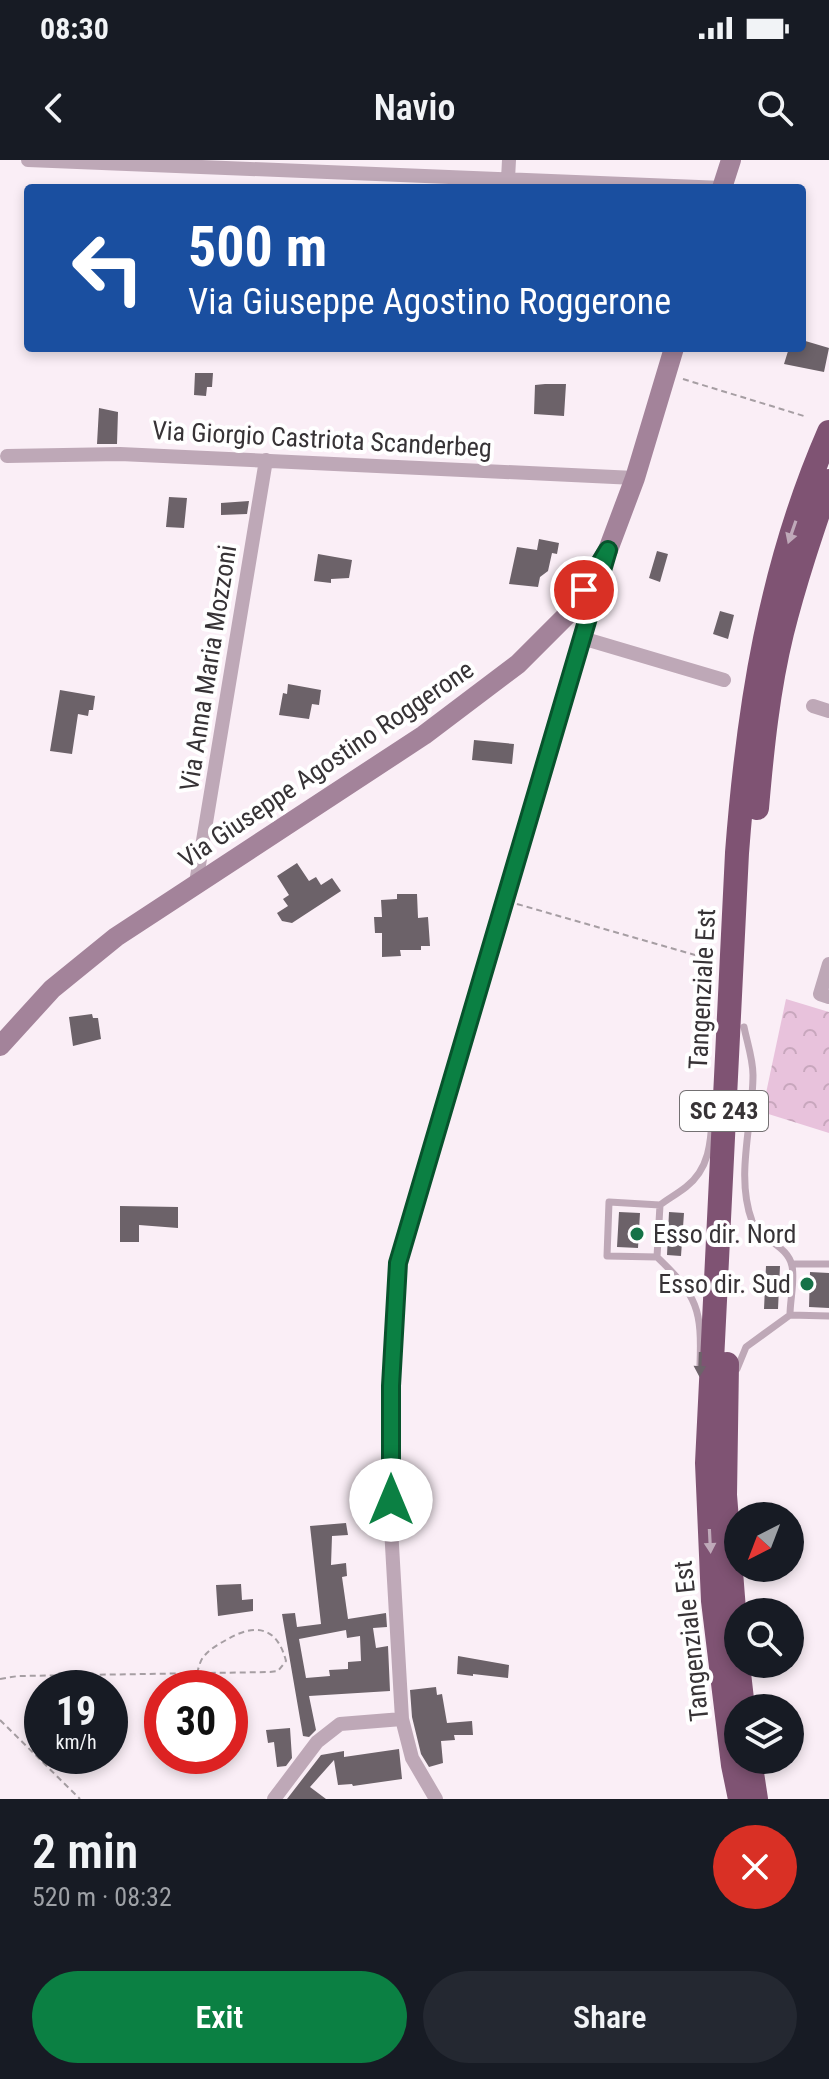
<!DOCTYPE html>
<html lang="en">
<head>
<meta charset="utf-8">
<style>
  :root { --surface:#171b24; --page:#242831; --text:#f1f3f6; --muted:#9ea1a6; --accent:#0b8043 }
  body { margin:0; font-family:"Roboto Condensed",sans-serif; background:var(--page); color:var(--text); height:100vh; display:flex; flex-direction:column; font-size:30px; white-space:nowrap }
  * { box-sizing:border-box; margin:0 }
  p { font-size:26px; color:var(--muted) }
  .icon { flex:none; width:44px; height:44px; fill:none; stroke:currentColor; stroke-width:2; stroke-linecap:round; stroke-linejoin:round }
  .map { position:relative; height:1639px; overflow:hidden }
  .sheet { display:flex; flex-direction:column; background:var(--surface); flex:1 }
  .sheet>* { flex:none }
  .hud { position:absolute; left:24px; top:24px; width:782px; height:168px; border-radius:8px; box-shadow:0 4px 12px #0003; background:#1a4fa0; color:#fff; overflow:hidden }
  .needle { width:52px; rotate:222deg }
  .tools { position:absolute; left:724px; top:1342px; display:grid; gap:16px }
  .tools a { display:grid; place-items:center; width:80px; height:80px; border-radius:50%; background:var(--surface); box-shadow:0 4px 12px #0003; font-size:40px }
  .speed { position:absolute; left:24px; top:1510px; display:flex; gap:16px; font-size:40px; font-weight:700; text-align:center }
  .speed>* { display:grid; place-content:center; width:104px; height:104px; border-radius:50%; background:var(--surface); box-shadow:0 4px 12px #0003; line-height:1 }
  .speed small { font-size:20px; font-weight:400 }
  .speed .limit { border:12px solid #d22; background:#fff; color:#111 }
  .pin { position:absolute; display:grid; place-items:center; width:68px; height:68px; color:#fff; margin:-34px; border:4px solid #fff; border-radius:50%; box-shadow:0 2px 8px #0007 }
  .me { position:absolute; width:88px; margin:-44px; rotate:0deg; stroke-linejoin:round; filter:drop-shadow(0 0 6px #0008) }
  .turn { display:flex; align-items:center; gap:28px; height:168px; padding:0 32px; font-size:36px }
  .turn .icon { width:104px; height:104px; stroke-width:2.5 }
  .turn b { display:block; font-size:56px; line-height:68px }
  .round { display:grid; place-items:center; flex:none; width:84px; height:84px; border-radius:42px; background:var(--page) }
  .overview { display:flex; align-items:center; justify-content:space-between; height:136px; padding:0 32px }
  h1 { font-size:48px; font-weight:600; line-height:60px }
  .cta { display:flex; gap:16px; margin-top:auto; padding:16px 32px }
  .cta a { flex:1; height:92px; border-radius:48px; background:var(--accent); color:#fff; font-size:32px; font-weight:600; line-height:92px; text-align:center }
  .cta a+a { background:var(--page); color:var(--text) }
  .status { display:flex; justify-content:space-between; align-items:center; height:56px; padding:0 40px; background:var(--surface); direction:ltr }
  .status svg { height:22px; fill:currentColor }
  header { display:flex; justify-content:space-between; align-items:center; height:104px; padding:0 32px; background:var(--surface); font-size:36px; font-weight:600 }
  .map>svg:first-child { display:block }
  .forest { fill:url(#forest-crowns) }
  .building { fill:#6c6269; fill-rule:evenodd }
  .lines { fill:none; stroke-linecap:round; stroke-linejoin:round }
  .path { stroke:#a69ea3; stroke-width:2; stroke-dasharray:6 4; stroke-linecap:butt }
  .lane { stroke:#bea8b7; stroke-width:7 }
  .street { stroke:#bea8b7; stroke-width:14 }
  .secondary { stroke:#a3839a; stroke-width:20 }
  .highway { stroke:#7f5373; stroke-width:24 }
  .oneway { fill:#bfa9b9 }
  .oneway2 { fill:#6d626a }
  .route-casing { stroke:#07532c; stroke-width:20 }
  .route { stroke:#0b8043; stroke-width:14 }
  .poi-dot { fill:#157247; stroke:#fff; stroke-width:3 }
  .labels { text-anchor:middle; stroke-width:8; stroke-linejoin:round; paint-order:stroke }
  .shield { fill:#fff; stroke:#737072; stroke-width:2 }
  .shield-label { font-size:24px; font-weight:bold; fill:#373336 }
  .street-label { font-size:26px; fill:#373336; stroke:#fff }
  .poi-label { font-size:26px; fill:#373336; stroke:#fff; text-anchor:start }
</style>
</head>
<body>
<div class="status"><b>08:30</b><svg viewBox="0 0 49 12"><path d="M0 12V9h3v3zM5 12V6h3v6zM10 12V3h3v9zM15 12V0h3v12zM26 1h20v11H26zM47 4h2v5h-2z"/></svg></div>
<header><svg class="icon" aria-label="back" viewBox="0 0 24 24"><path d="M15 5l-7 7 7 7"/></svg>Navio<svg class="icon" aria-label="search" viewBox="0 0 24 24"><circle cx="10" cy="10" r="6"/><path d="M15 15l6 6"/></svg></header>
<div class="map">
<svg width="829" height="1639" viewBox="0 0 829 1639">
  <defs>
    <pattern id="forest-crowns" width="20" height="18" patternUnits="userSpaceOnUse" patternTransform="scale(2)"><rect width="20" height="18" fill="#e8c2dc"/><path d="M2 6a3 3 0 1 1 6 0M12 15a3 3 0 1 1 6 0" fill="none" stroke="#c8a7bd"/></pattern>
  </defs>
  <rect width="100%" height="100%" fill="#faeef6"/>
  <path class="forest" d="M786,839l43,13v121l-67,-21z"/>
  <path class="building" d="M802,180l27,8 -5,24 -40,-8 5,-16h13z
    M195,213h18l-1,14h-5l-1,9 -12,-1z
    M545,224h21l-2,32 -30,-2 1,-29z
    M99,248l19,4 -1,32h-20z
    M169,337l18,1 -3,30 -18,-1z
    M249,341l-2,13 -26,1v-12z
    M539,379l20,4 -2,11 -5,-1 -4,18 -8,6 -2,10 -29,-3 8,-37 20,3z
    M657,391l11,3 -8,28 -11,-4z
    M318,394l34,6 -3,18 -18,1v4l-17,-2z
    M720,451l14,4 -6,24 -15,-5z
    M288,524l33,6 -2,15 -7,-1 -3,15 -30,-4 4,-22 4,1z
    M60,530l35,6 -2,14h-4l-1,6 -10,-2 -6,40 -22,-3z
    M474,580l40,4 -2,20 -40,-4z
    M297,703l12,18 7,-4 5,8 11,-7 9,13 -49,32 -10,-2 -5,-8 11,-7 -5,-7 6,-4 -12,-19z
    M397,734h20l1,24 10,-1 2,29h-9v4h-21l1,6 -19,1v-24h-7l-1,-16h8l-1,-17 16,-1z
    M92,854l1,4h5l3,21 -28,7 -4,-29z
    M120,1046l58,1v21l-39,-3v17h-19z
    M619,1052l21,1 -2,35 -21,-1z
    M669,1052l15,1 -3,43 -14,-1z
    M766,1106h14l-2,43h-14z
    M810,1112l19,1v35l-20,-1z
    M346,1363l2,12 -16,1 -1,29 15,-2 1,13 -5,1 6,42 38,-6 1,14 -14,1 3,20 12,-2 2,45 -81,5 7,34 -7,7 -6,-1 -21,-122 13,-1 2,14 24,-3 -11,-98zM346,1470l1,8 13,-2 1,25 -13,1v7l-19,1 1,6 -24,2 -7,-39z
    M241,1424l1,16 11,-1v12l-35,5 -2,-31z
    M458,1496l51,9 -1,13 -35,-4v2l-16,-2z
    M436,1527l1,8 5,-1 5,29 25,-2 1,14h-19l1,5 -14,1 2,22 -14,4 -8,-13 -9,-37 -2,-27z
    M290,1568l2,30 -6,8 -9,1 -3,-25 -6,1 -2,-13z
    M399,1589l3,30 -49,7 -1,-2 -14,1 -4,-25 -24,27 16,12h-39l34,-44 23,-4v6z"/>
  <g class="lines">
    <path class="path" d="M683,219l121,37
      M517,744l185,53
      M0,1519l18,-3 252,-4 8,-1 8,-10c-9,-35 -31,-38 -60,-21 -7,4 -16,9 -21,15 -5,5 -6,12 -8,18
      M0,1560l80,79"/>
    <path class="lane" d="M657,1097l-50,-1 2,-54 51,3
      M792,1104h37
      M790,1155l39,1
      M700,1205c2,-55 -2,-69 -43,-108l3,-52c8,-6 17,-11 26,-18 26,-20 25,-51 27,-81
      M737,1209l9,-22 44,-32c0,-15 5,-35 2,-49 -4,-21 -32,-26 -40,-45 -17,-45 1,-99 1,-146 0,-16 -6,-33 -9,-48"/>
    <path class="street" d="M28,0l695,28
      M508,19l1,-19
      M7,296l113,-2 515,24
      M582,478l142,42
      M813,546l16,5
      M196,723l70,-423
      M829,804l-9,30 9,3
      M274,1639l43,-57 23,-18 62,-5
      M436,1639l-24,-41 -10,-39 -11,-191v-142l7,-123 203,-690"/>
    <path class="secondary" d="M722,28l9,-28
      M0,886l52,-57 64,-52 308,-202 94,-71 54,-54 36,-60 27,-72 39,-130"/>
    <path class="highway" d="M757,648c5,-58 11,-118 25,-175 13,-52 30,-102 47,-152
      M727,1204l-2,131 13,166
      M738,1504l5,44
      M750,1600l6,39
      M740,1639l-7,-34 -20,-164 -6,-138 30,-610c11,-145 33,-286 92,-421"/>
  </g>
  <defs><path id="oneway-solid" d="M-6-.8H1V-3.2L6.5 0L1 3.2V.8H-6Z" transform="scale(2)"/></defs>
  <g class="oneway">
    <use href="#oneway-solid" transform="translate(792 372) rotate(109)"/>
    <use href="#oneway-solid" transform="translate(710 1381) rotate(87)"/>
  </g>
  <use class="oneway2" href="#oneway-solid" transform="translate(700 1204) rotate(92)"/>
  <g class="lines">
    <g class="route-casing">
      <path id="route" d="M391,1340v-114l7,-123 210,-713 -24,40"/>
    </g>
    <use href="#route" class="route"/>
  </g>
  <g class="poi-dot">
    <circle cx="637" cy="1074" r="8"/>
    <circle cx="807" cy="1124" r="8"/>
  </g>
  <g class="labels">
    <rect class="shield" x="680" y="931" width="88" height="40" rx="6"/>
    <g class="shield-label">
      <text x="724" y="959">SC 243</text>
    </g>
    <g class="street-label">
      <text transform="translate(322 279) rotate(3)" y="9">Via Giorgio Castriota Scanderbeg</text>
      <text transform="translate(208 508) rotate(-81)" y="9">Via Anna Maria Mozzoni</text>
      <text transform="translate(326 604) rotate(-34)" y="9">Via Giuseppe Agostino Roggerone</text>
      <text transform="translate(702 829) rotate(-87)" y="9">Tangenziale Est</text>
      <text transform="translate(691 1481) rotate(-96)" y="9">Tangenziale Est</text>
    </g>
    <g class="poi-label">
      <text x="653" y="1083">Esso dir. Nord</text>
      <text x="791" y="1133" text-anchor="end">Esso dir. Sud</text>
    </g>
  </g>
</svg>
<div class="tools">
<a><svg class="needle" viewBox="-14 -14 28 28"><path d="M0-13l5 13h-10z" fill="#e53935"/><path d="M0 13l5-13h-10z" fill="#9ea1a6"/></svg></a>
<a><svg class="icon" aria-label="search" viewBox="0 0 24 24"><circle cx="10" cy="10" r="6"/><path d="M15 15l6 6"/></svg></a>
<a><svg class="icon" aria-label="layers" viewBox="0 0 24 24"><path d="M12 4l9 5-9 5-9-5zM3 14l9 5 9-5"/></svg></a>
</div>
<div class="speed"><div>19<small>km/h</small></div><div class="limit">30</div></div>
<div class="pin" style="left:584px;top:430px;background:#d93025"><svg class="icon" aria-label="arrive" viewBox="0 0 24 24"><path d="M6 21V4h12l-3 4 3 4H6"/></svg></div>
<svg class="me" style="left:391px;top:1340px" viewBox="-20 -20 40 40"><circle r="19" fill="#fff"/><path d="M0-13L10 11 0 6-10 11z" fill="#0b8043"/></svg>
<div class="hud">
<div class="turn"><svg class="icon" aria-label="left" viewBox="0 0 24 24"><path d="M17 20v-9H6M10 6l-5 5 5 5"/></svg><div><b>500 m</b>Via Giuseppe Agostino Roggerone</div></div>
</div>
</div>
<section class="sheet">
<div class="overview"><div><h1>2 min</h1><p>520 m · 08:32</p></div><a class="round" style="background:#d93025;color:#fff"><svg class="icon" aria-label="close" viewBox="0 0 24 24"><path d="M6 6l12 12M18 6L6 18"/></svg></a></div>
<div class="cta"><a>Exit</a><a>Share</a></div>
</section>
</body>
</html>
